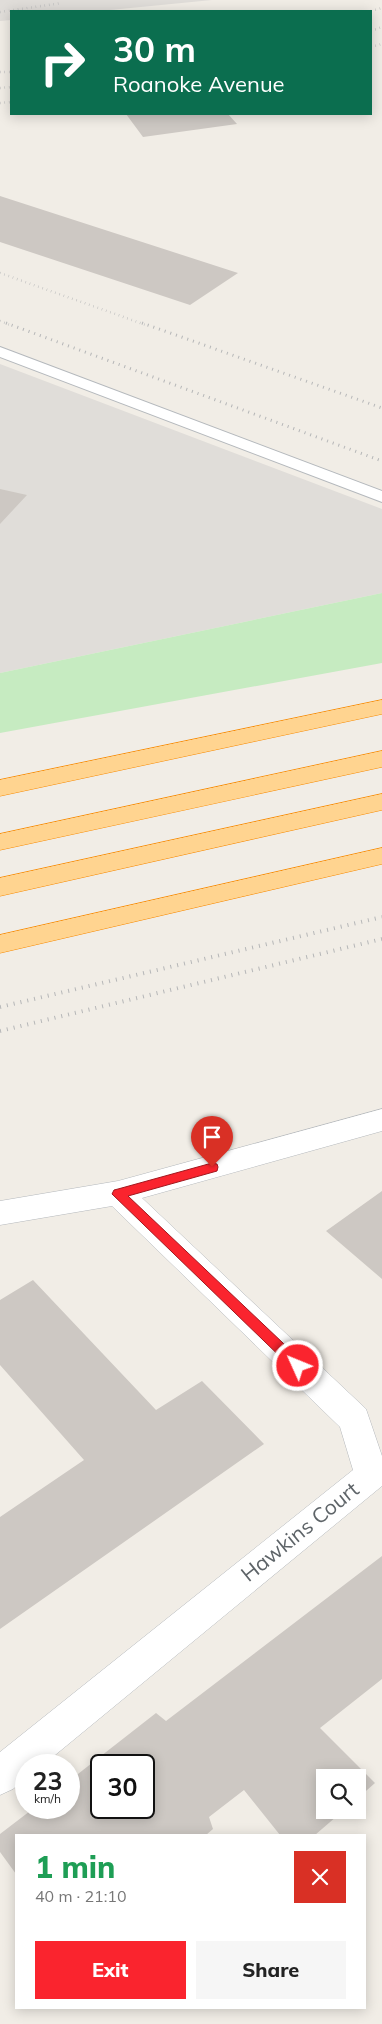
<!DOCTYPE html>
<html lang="en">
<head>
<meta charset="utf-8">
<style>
  :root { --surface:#fff; --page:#f6f6f6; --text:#222; --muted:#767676; --accent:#fa242e }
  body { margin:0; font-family:Mulish,sans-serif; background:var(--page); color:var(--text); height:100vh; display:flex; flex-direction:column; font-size:19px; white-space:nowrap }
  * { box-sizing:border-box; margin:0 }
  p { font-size:16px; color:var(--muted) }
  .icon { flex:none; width:28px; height:28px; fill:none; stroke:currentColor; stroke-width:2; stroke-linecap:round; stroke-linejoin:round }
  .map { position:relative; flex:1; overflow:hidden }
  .details { position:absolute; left:15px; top:1834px; width:351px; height:175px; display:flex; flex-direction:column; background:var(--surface); border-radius:0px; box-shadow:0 2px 12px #0003 }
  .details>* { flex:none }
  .banner { position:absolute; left:10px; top:10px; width:362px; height:105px; border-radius:0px; box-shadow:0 2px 12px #0003; background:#0b6e4f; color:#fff; overflow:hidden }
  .buttons { position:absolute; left:316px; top:1769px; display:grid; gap:10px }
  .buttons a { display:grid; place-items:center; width:50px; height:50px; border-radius:0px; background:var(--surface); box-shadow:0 2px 12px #0003; font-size:25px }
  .speed { position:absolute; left:15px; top:1754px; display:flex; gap:10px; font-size:25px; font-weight:700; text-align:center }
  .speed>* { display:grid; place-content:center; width:65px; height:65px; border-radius:50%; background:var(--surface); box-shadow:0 2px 12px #0003; line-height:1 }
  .speed small { font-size:12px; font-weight:400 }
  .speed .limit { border:2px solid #111; border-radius:8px; background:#fff; color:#111 }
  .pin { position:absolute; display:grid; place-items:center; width:42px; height:42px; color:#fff; margin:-51px -21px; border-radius:50% 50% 50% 0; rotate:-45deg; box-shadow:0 0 5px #0007 }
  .pin .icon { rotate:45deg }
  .me { position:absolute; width:55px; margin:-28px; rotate:314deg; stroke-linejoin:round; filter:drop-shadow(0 0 4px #0008) }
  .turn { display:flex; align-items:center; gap:18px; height:105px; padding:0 20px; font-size:22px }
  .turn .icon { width:65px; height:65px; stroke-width:2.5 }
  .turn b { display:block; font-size:35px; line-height:42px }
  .round { display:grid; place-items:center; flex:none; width:52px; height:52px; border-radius:0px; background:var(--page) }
  .headline { display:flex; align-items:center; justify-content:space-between; height:85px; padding:0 20px }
  h1 { font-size:30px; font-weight:800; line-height:38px; color:#1e9e55 }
  .primary-button { display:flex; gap:10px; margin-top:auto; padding:10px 20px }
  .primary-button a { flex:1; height:58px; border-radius:0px; background:var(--accent); color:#fff; font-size:20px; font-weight:800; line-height:58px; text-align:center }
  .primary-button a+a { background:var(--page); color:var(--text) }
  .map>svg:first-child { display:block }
  .industrial { fill:#e0ddd9 }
  .green { fill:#c6ebc1 }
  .building { fill:#cdc8c3; fill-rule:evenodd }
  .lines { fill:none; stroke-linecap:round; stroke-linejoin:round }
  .lane-casing { stroke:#b4b8bc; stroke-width:2 }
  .street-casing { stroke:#b4b8bc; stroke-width:1 }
  .highway-casing { stroke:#f88a00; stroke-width:1 }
  .lane { fill:#fff; fill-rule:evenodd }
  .street { fill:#fff; fill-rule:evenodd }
  .highway { fill:#ffd490; fill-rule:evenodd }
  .rail-far2 { stroke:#b5b6b7; stroke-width:2.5; stroke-dasharray:0.5 4; stroke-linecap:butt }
  .rail-far1 { stroke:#b5b6b7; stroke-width:3; stroke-dasharray:1 5; stroke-linecap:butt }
  .rail { stroke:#b5b6b7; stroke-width:4; stroke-dasharray:1 6; stroke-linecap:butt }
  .route { fill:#fa242e; stroke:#a2171e }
  .labels { text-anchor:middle; stroke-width:5; stroke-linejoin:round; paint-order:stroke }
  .near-street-label { font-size:21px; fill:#5e6468; stroke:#fff }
</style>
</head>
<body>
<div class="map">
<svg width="382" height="2024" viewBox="0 0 382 2024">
  <rect width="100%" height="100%" fill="#f1ede6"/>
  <path class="industrial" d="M0,0h212l-112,11h-89v9l-11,1z
    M0,364l382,145v84l-382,80z"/>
  <path class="green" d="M382,593v70l-382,70v-60z"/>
  <path class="building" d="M126,114h102l9,10 -94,13z
    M0,196l238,77 -48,32 -190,-63z
    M0,489l27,6 -27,29z
    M382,1191v88l-56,-48z
    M33,1280l123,130 46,-29 62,63 -264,185v-112l84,-57 -84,-95v-65z
    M382,1556v123l-62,49 55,55 -17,15v-20h-33v32h19l-29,25h-35l-36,-45 -35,27 4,12 -7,6h-190v39l-16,-22v-18l34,-26h35v-27l87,-68 10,8zM101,1765h43v43h-43z"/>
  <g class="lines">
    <g class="lane-casing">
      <path id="lane" d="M0,347l382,144v11l-382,-145z"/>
    </g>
    <g class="street-casing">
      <path id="street" d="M382,1109v22l-240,67 224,211 16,47v30l-339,279h-17v13l-13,11 -13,6v-43l353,-282 -13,-43 -228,-221 -112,19v-24l118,-20z"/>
    </g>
    <g class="highway-casing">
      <path id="highway" d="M382,700v14l-382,82v-16z
        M382,751v16l-382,83v-16z
        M382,794v16l-382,86v-18z
        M382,848v16l-382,89v-18z"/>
    </g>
    <use href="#lane" class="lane"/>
    <use href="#street" class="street"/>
    <use href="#highway" class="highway"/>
    <path class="rail-far2" d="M371,11l11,-3
      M0,12l62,-9
      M371,31l11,-4
      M371,47l11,-3
      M0,72h11
      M0,88l11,-1
      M0,103l11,-1
      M0,273l146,52
      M0,321l10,4"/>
    <path class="rail-far1" d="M6,323l376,138
      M142,323l240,85"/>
    <path class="rail" d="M0,1007l382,-90
      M0,1031l382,-92"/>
  </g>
  <path class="route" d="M212,1163l5,1 1,3 -1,4 -89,25 175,166 2,4 -2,4 -5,2 -4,-2 -182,-176 2,-4 4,-1z"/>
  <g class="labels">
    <g class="near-street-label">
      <text transform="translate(300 1532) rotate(-39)" y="7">Hawkins Court</text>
    </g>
  </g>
</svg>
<div class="buttons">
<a><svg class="icon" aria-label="search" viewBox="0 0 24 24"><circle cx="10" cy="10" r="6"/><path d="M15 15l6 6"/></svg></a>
</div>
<div class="speed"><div>23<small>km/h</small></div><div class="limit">30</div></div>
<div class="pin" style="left:212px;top:1167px;background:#d93025"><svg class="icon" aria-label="arrive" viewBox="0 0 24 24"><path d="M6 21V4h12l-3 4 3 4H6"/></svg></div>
<svg class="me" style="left:298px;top:1366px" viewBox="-20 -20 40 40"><circle r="17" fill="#fa242e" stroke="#fff" stroke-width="3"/><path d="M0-11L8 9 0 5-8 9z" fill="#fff"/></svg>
<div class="banner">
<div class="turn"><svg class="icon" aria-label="right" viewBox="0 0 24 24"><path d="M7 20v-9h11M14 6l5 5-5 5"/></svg><div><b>30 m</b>Roanoke Avenue</div></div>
</div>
<section class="details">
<div class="headline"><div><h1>1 min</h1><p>40 m · 21:10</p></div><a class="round" style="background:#d93025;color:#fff"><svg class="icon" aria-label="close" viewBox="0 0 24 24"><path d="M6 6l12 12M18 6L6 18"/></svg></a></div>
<div class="primary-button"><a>Exit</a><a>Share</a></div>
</section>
</div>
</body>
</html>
